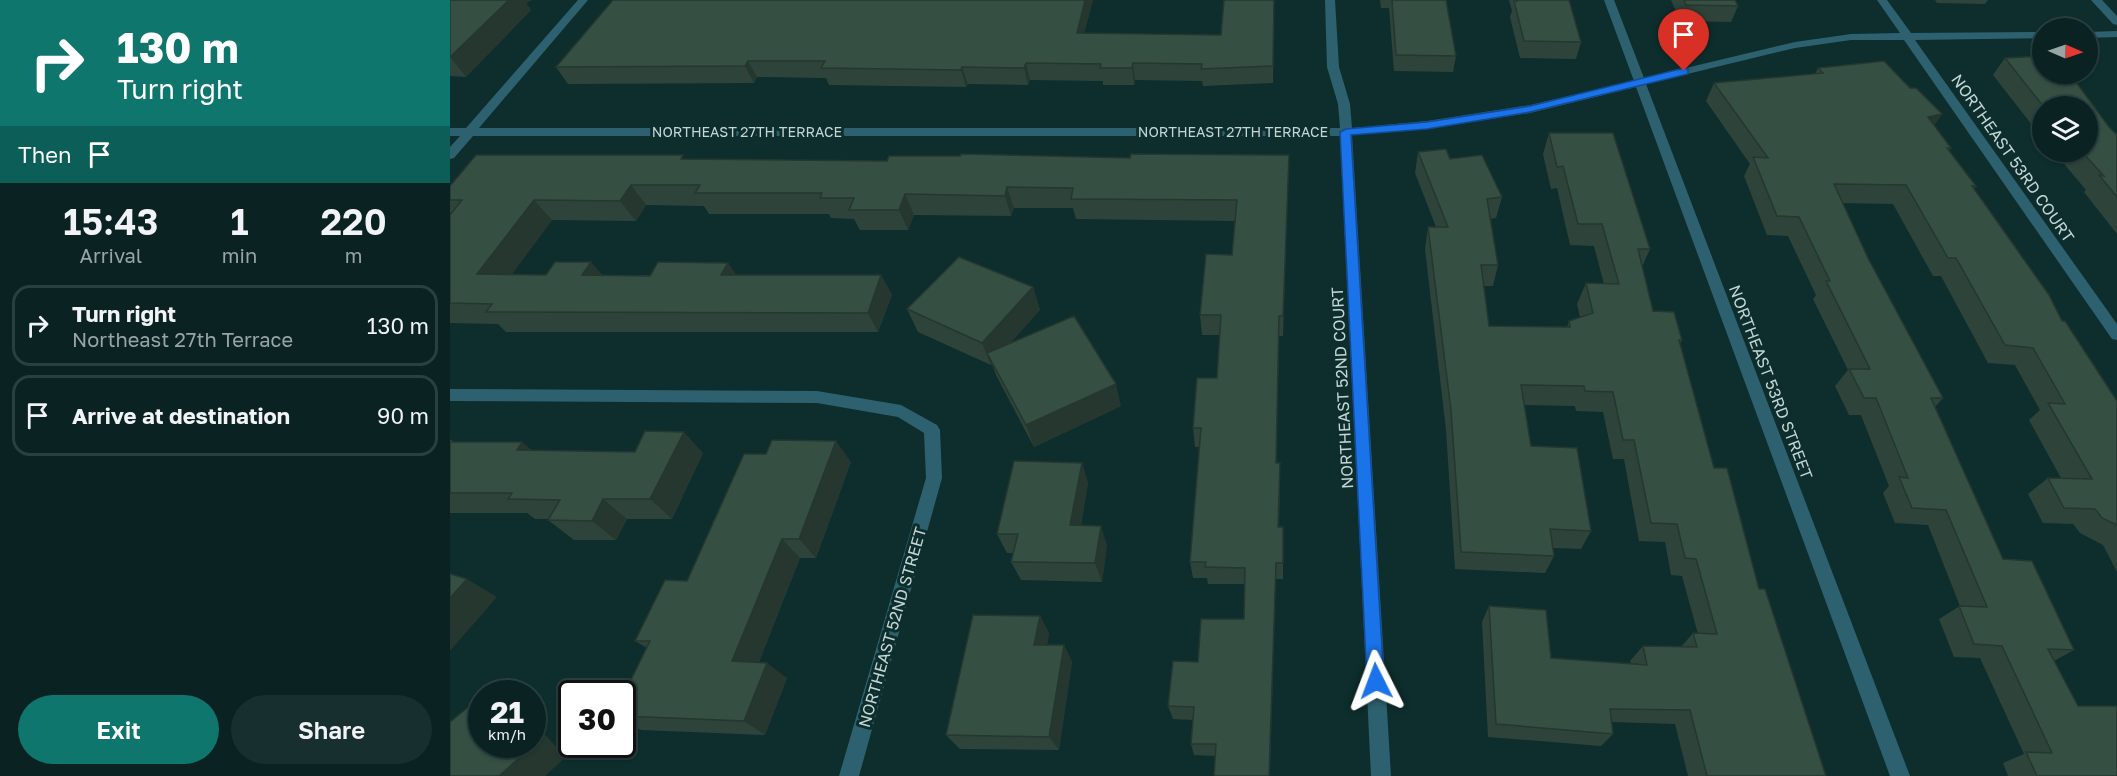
<!DOCTYPE html>
<html lang="en">
<head>
<meta charset="utf-8">
<style>
  :root { --surface:#0a2222; --page:#182f2f; --text:#f1f3f6; --muted:#99a4a5; --line:#2a3f40; --accent:#0f766e }
  body { margin:0; font-family:"Golos Text",sans-serif; background:var(--page); color:var(--text); height:100vh; display:flex; flex-direction:column; font-size:22px; white-space:nowrap }
  * { box-sizing:border-box; margin:0 }
  p { font-size:20px; color:var(--muted) }
  .icon { flex:none; width:33px; height:33px; fill:none; stroke:currentColor; stroke-width:2; stroke-linecap:round; stroke-linejoin:round }
  .map { position:relative; flex:1; overflow:hidden }
  .side { display:flex; flex-direction:column; background:var(--surface); width:450px }
  .side>* { flex:none }
  .guide { background:#0f766e; color:#fff; overflow:hidden }
  .needle { width:39px; rotate:92deg }
  .controls { position:absolute; left:1582px; top:18px; display:grid; gap:12px }
  .controls a { display:grid; place-items:center; width:66px; height:66px; border-radius:50%; background:var(--surface); box-shadow:0 2px 4px #0004,0 0 0 2px var(--line); font-size:30px }
  .speed { position:absolute; left:18px; top:680px; display:flex; gap:12px; font-size:30px; font-weight:700; text-align:center }
  .speed>* { display:grid; place-content:center; width:78px; height:78px; border-radius:50%; background:var(--surface); box-shadow:0 2px 4px #0004,0 0 0 2px var(--line); line-height:1 }
  .speed small { font-size:15px; font-weight:400 }
  .speed .limit { border:3px solid #111; border-radius:9px; background:#fff; color:#111 }
  .pin { position:absolute; display:grid; place-items:center; width:51px; height:51px; color:#fff; margin:-62px -26px; border-radius:50% 50% 50% 0; rotate:-45deg; box-shadow:0 0 6px #0007 }
  .pin .icon { rotate:45deg }
  .me { position:absolute; width:66px; margin:-33px; rotate:357deg; stroke-linejoin:round; filter:drop-shadow(0 0 4px #0008) }
  .turn { display:flex; align-items:center; gap:21px; height:126px; padding:0 18px; font-size:27px }
  .turn .icon { width:78px; height:78px; stroke-width:2.5 }
  .turn b { display:block; font-size:42px; line-height:51px }
  .then { display:flex; align-items:center; height:57px; padding:0 18px; background:#0003; gap:12px; font-size:22px }
  .eta { display:flex; justify-content:space-evenly; align-items:center; height:102px; text-align:center }
  .eta b { font-size:36px; font-weight:600; line-height:42px }
  .button { display:flex; gap:12px; margin-top:auto; padding:12px 18px }
  .button a { flex:1; height:69px; border-radius:36px; background:var(--accent); color:#fff; font-size:24px; font-weight:600; line-height:69px; text-align:center }
  .button a+a { background:var(--page); color:var(--text) }
  ul { padding:0; list-style:none }
  li { display:flex; align-items:center; gap:18px; height:81px; margin:0 12px 9px; padding:0 6px; border:3px solid var(--line); border-radius:18px }
  li div { flex:1 }
  li b { display:block; font-size:22px }
  li em { font-style:normal }
  main { display:flex; flex:1; min-height:0 }
  .map>svg:first-child { display:block }
  .lines { fill:none; stroke-linecap:round; stroke-linejoin:round }
  .minor { fill:#2e616f; fill-rule:evenodd }
  .wall { fill:#2e443a }
  .shaded-wall { fill:#25372f }
  .building { fill:#354f43; stroke:#25372f; stroke-width:1.5 }
  .route { fill:#1a73e8; stroke:#114b97; stroke-width:1.5 }
  .labels { text-anchor:middle; stroke-width:6; stroke-linejoin:round; paint-order:stroke }
  .far-street-label { font-size:14px; fill:#c4d6d5; stroke:#0d2e2d }
  .street-label { font-size:16px; fill:#c4d6d5; stroke:#0d2e2d }
</style>
</head>
<body>
<main>
<section class="side">
<div class="guide">
<div class="turn"><svg class="icon" aria-label="right" viewBox="0 0 24 24"><path d="M7 20v-9h11M14 6l5 5-5 5"/></svg><div><b>130 m</b>Turn right</div></div>
<div class="then">Then<svg class="icon" aria-label="arrive" viewBox="0 0 24 24"><path d="M6 21V4h12l-3 4 3 4H6"/></svg></div>
</div>
<div class="eta">
<div><b>15:43</b><p>Arrival</p></div>
<div><b>1</b><p>min</p></div>
<div><b>220</b><p>m</p></div>
</div>
<ul>
<li><svg class="icon" aria-label="right" viewBox="0 0 24 24"><path d="M7 20v-9h11M14 6l5 5-5 5"/></svg><div><b>Turn right</b><p>Northeast 27th Terrace</p></div><em>130 m</em></li>
<li><svg class="icon" aria-label="arrive" viewBox="0 0 24 24"><path d="M6 21V4h12l-3 4 3 4H6"/></svg><div><b>Arrive at destination</b></div><em>90 m</em></li>
</ul>
<div class="button"><a>Exit</a><a>Share</a></div>
</section>
<div class="map">
<svg width="1667" height="776" viewBox="0 0 1667 776">
  <rect width="100%" height="100%" fill="#0d2e2d"/>
  <g class="lines">
    <path class="minor" d="M128,0h10l-109,128h861l-2,-24 -11,-37 -2,-67h10l4,67 11,37 2,24 75,-7 103,-16 104,-24 -30,-81h10l30,78 151,-36 56,-8 49,-1 -23,-33h10l24,33 132,-1v6l-128,2 202,284v16l-5,-1 -208,-299h-53l-56,8 -149,36 264,692h-20l-254,-689 -106,26 -103,16 -75,6 39,641h-20l-31,-640h-867l-19,22 -4,1v-12l10,-11h-10v-8h16z
      M1641,0h11l15,16v9l-4,-1z
      M1667,31v6l-29,1v-6z
      M0,389l367,2 84,14 36,20 3,5 2,48 -83,298h-20l87,-298 -2,-45 -26,-16 -81,-14 -367,-2z"/>
  </g>
  <path class="wall" d="M0,0h82l-6,3 5,7 -65,67 -16,-1z
    M643,0l-9,33 137,2 53,-35 -1,83 -70,3 -1,-5 -67,-1 -1,5h-31v-4l-73,-1 -2,5 -60,-1 -2,3 -137,-2 -3,-7 -69,-1 -3,6 -186,1 -12,-17z
    M930,0h66l10,56 -3,16 -59,-1 -5,-63h-8z
    M1059,0h60l12,42 -5,17 -56,-1 -10,-41 2,-6z
    M1221,0h64l3,6 -7,16 -51,-1z
    M1485,0h53l-3,4 -48,-1z
    M1555,58l38,16 66,53 8,8v99l-33,-42 2,-2 -32,-38h34l-45,-46v33l-50,-64z
    M1368,68l92,20 32,26 -8,11 17,23 -2,3 27,35 -2,3 143,212v171l-14,-27 -23,-12 -7,-9 -30,-1 -15,-29 20,-16h13l-32,-58 11,-10 -25,-45 -27,-2 -47,-87h-8l-40,-72 -51,-1 26,55 75,140 -8,9 68,152 71,91 -20,11 24,45 39,70h-109l-5,-13 21,-9 -44,-96 -26,-1 -15,-38 21,-13 -32,-81 -33,-2 -12,-30 6,-7 -28,-71h-12l-14,-29 13,-16 -35,-71 3,-4 -28,-59 -21,-1 -23,-59 6,-12 -44,-63 8,-18 101,-9z
    M1099,133l101,116 -8,18 11,44 29,29 -2,4 34,124 45,121 67,187h-138l-13,-52 -64,-2 2,12 -12,12 -113,-9 -6,-115 7,-16 62,52 80,6 -1,-3 13,-15 38,1 12,-14 5,1 -16,-58 -11,-1 -6,-33 -26,-1 -15,-82h-11l-10,-47 -27,-1 -1,-5 -51,-1 7,41 60,85 -10,18 -28,-1 1,8 -9,17 -90,-4 -9,-139 -21,-181 3,-22h8l-21,-54 3,-21 32,7 52,38 -6,21 -6,1 8,46 -5,21h-9l5,40 78,1 2,-6 11,-4 -3,-13 9,-21 18,1 -10,-38 -24,-1 -13,-57 -6,1 -8,-35z
    M236,159l602,17 -5,160h-4l-3,127 4,18 -1,46h4v52h-7l-61,177 -21,-1 -3,-11 2,-24 -20,-1 -5,-13 30,-44 46,-43v-35h-36l-1,-6h-14l-3,-16 9,-115h-4l-2,-19 24,-50 3,-43h-18l-2,-20 32,-60 3,-34 -159,-2 -3,-11h-59l-3,8 -97,-1 -6,15h-48l-6,-11 -23,-1 -2,-4h-120l-5,-8 -58,-1 -10,16 -84,-1 -40,54 34,1 45,-13 11,13h279l11,20 -14,37h-372l-8,-8 -48,-1v-108l1,-2 -1,-1v-26z
    M583,287l7,23 -30,33 111,63 -87,41 -38,-72 -4,-11 -1,1 -73,-33 -11,-23z
    M0,439l4,3 79,8 170,3 -31,66h-45l-11,21h-42l-26,-20 1,-1h-14l-8,-6h-77z
    M401,462l-35,96h-16l-41,104 28,16 -22,57 -124,-5 -19,-10v-22l25,-50 -12,-7 52,-60z
    M632,463l6,20 -7,42 26,20 -5,37 -81,-2 -10,-18 2,-9h-6l-10,-19z
    M590,616l9,17 -2,12h17l8,17 -13,88 -99,-1 -14,-14z"/>
  <path class="shaded-wall" d="M59,0h23l-6,3 5,7 -65,67 -16,-20z
    M635,0h8l-13,49 -3,-16z
    M298,61l9,16 -3,6 -9,-17z
    M576,63l4,17 -2,5 -4,-17z
    M683,63l2,17 -1,5 -2,-17z
    M512,67l6,17 -2,3 -5,-17z
    M1492,114l-13,19 -1,-16z
    M839,155l-1,21 -5,160v-20z
    M181,185l15,20 -10,16 -16,-20z
    M557,187l7,21 -3,8 -6,-20z
    M455,194l9,21 -6,15 -9,-20z
    M84,200l18,20 -55,74 -20,-20z
    M141,262l17,21 -26,-8z
    M278,263l14,20 -21,-8z
    M431,275l11,20 -14,37 -10,-19z
    M583,287l7,23 -47,53 -6,-10 5,11 -1,1 -9,-22z
    M829,316v20l-3,145v-18z
    M666,384l5,22 -87,41 -8,-22z
    M234,432l19,21 -31,66 -22,-20z
    M386,441l15,21 -35,96 -17,-19z
    M72,442l25,21 -30,-13z
    M632,463l6,20 -11,62 -7,-20z
    M153,499l24,20 -11,21 -24,-19z
    M651,526l6,19 -5,37 -7,-19z
    M332,539l18,19 -47,119 -21,-16z
    M826,563l-6,213h-1z
    M17,579l30,18 -47,54v-53z
    M590,616l9,17 -5,28 -10,-16z
    M614,645l8,17 -13,88 -10,-13z
    M317,663l20,15 -22,57 -21,-14z
    M82,721l34,36 -21,19h-46l33,-37z"/>
  <path class="building" d="M0,0h59l-59,57z
    M163,0h472l-8,33 144,2 3,-35h50l-1,66 -72,3 1,-5 -69,-1 -1,5h-32l1,-4 -75,-1 -2,5 -62,-1 -1,3 -140,-2 4,-7h-77l-3,5 -189,1z
    M942,0h54l10,56 -60,-1z
    M1067,0h52l12,42 -57,-1 -10,-40h3z
    M1234,0h51l3,6 -52,-1z
    M1591,56l2,2v16h27l39,53 8,8v62l-18,-22 5,1 -22,-24h6v-46h-45l-38,-48z
    M1434,61l26,27h6l26,26 -14,3 23,31h-4l29,38h-4l77,109 13,26h3l52,80v124l-15,-7 -7,-9 -31,-1 -16,-30 44,1 -44,-76 17,1 -32,-56 -28,-3 -49,-87h-8l-42,-73 -72,-1 34,74 75,140h-12l72,161 29,2 42,89 -26,-1 30,57h39v70h-80l-11,-24 26,1 -50,-107 -28,-2 -15,-38 28,1 -41,-97 -34,-2 -13,-31 9,1 -32,-80h-12l-15,-29h21l-44,-88h4l-31,-64 -22,-1 -24,-59 15,1 -54,-75 109,-10 -5,-5z
    M1099,133h64l37,116h-12l15,62 21,1 8,28h-3l35,128h13l32,121h6l61,187h-119l-17,-66 -80,-1 3,25 -117,-10 -7,-118 57,4 5,48 96,7 -4,-19 54,1 -4,-14 24,1 -21,-75 -11,-1 -8,-34 -26,-1 -17,-83h-11l-10,-48 -28,-1 -1,-5 -63,-1 10,61 46,2 14,83 -41,-2 4,27 -93,-4 -10,-142 -23,-183h20l-30,-75 28,-3 4,10 32,-4 20,42 -15,2 11,66h-17l8,61 81,1 -1,-6 24,-8 -7,-30 33,1 -17,-60h-24l-15,-58 -6,1z
    M511,154l169,4 1,-4 158,1 -6,161h-4l-3,147h4l-2,64h5v36h-7l-7,213h-55l2,-32h-25l3,-37 -26,-1 5,-45 25,1 3,-43h43l1,-51 -40,-1 1,-5h-16l11,-134h-8l4,-50h20l4,-63h-21l6,-61 26,1 5,-55 -166,-1 2,-11 -66,-1 -2,9 -100,-2 -6,16h-50l5,-12h-34l2,-5h-127l5,-8h-69l-11,16 -86,-1 -57,74 69,1 9,-13h36l-9,13 68,1 8,-14 70,1 -7,12h160l-13,38 -382,-1 6,-8 -42,-1v-88l12,-15h-12v-14l26,-31h207l-2,4 206,2 2,-5h71z
    M509,257l74,30 -51,56 -75,-34z
    M624,316l42,68 -90,41 -39,-72z
    M195,431l39,1 -34,67h-47l-11,22 -44,-1 12,-20 -52,-1 4,-6h-62v-51h72l-5,8 118,2z
    M322,440l64,1 -37,98h-17l-50,122 35,2 -23,58 -122,-5v-18l28,-57h-15l30,-61 22,1 57,-127h22z
    M564,461l68,2 -12,62 31,1 -6,37 -84,-1 7,-28h-21z
    M0,574l17,5 -17,19z
    M523,615l67,1 -6,29h30l-15,92 -103,-2z
    M32,696v48h50v-5l4,4 -37,33h-49v-54z"/>
  <path class="route" d="M1234,68l4,1v5l-158,38 -103,17 -76,6 33,546 -2,5 -6,3 -6,-3 -3,-5 -27,-549 6,-3 81,-7 103,-16z"/>
  <g class="labels">
    <g class="far-street-label">
      <text x="297" y="137">NORTHEAST 27TH TERRACE</text>
      <text x="783" y="137">NORTHEAST 27TH TERRACE</text>
    </g>
    <g class="street-label">
      <text transform="translate(1563 158) rotate(55)" y="6">NORTHEAST 53RD COURT</text>
      <text transform="translate(1321 382) rotate(69)" y="6">NORTHEAST 53RD STREET</text>
      <text transform="translate(892 388) rotate(-93)" y="6">NORTHEAST 52ND COURT</text>
      <text transform="translate(442 627) rotate(-74)" y="6">NORTHEAST 52ND STREET</text>
    </g>
  </g>
</svg>
<div class="controls">
<a><svg class="needle" viewBox="-14 -14 28 28"><path d="M0-13l5 13h-10z" fill="#e53935"/><path d="M0 13l5-13h-10z" fill="#99a4a5"/></svg></a>
<a><svg class="icon" aria-label="layers" viewBox="0 0 24 24"><path d="M12 4l9 5-9 5-9-5zM3 14l9 5 9-5"/></svg></a>
</div>
<div class="speed"><div>21<small>km/h</small></div><div class="limit">30</div></div>
<div class="pin" style="left:1234px;top:71px;background:#d93025"><svg class="icon" aria-label="arrive" viewBox="0 0 24 24"><path d="M6 21V4h12l-3 4 3 4H6"/></svg></div>
<svg class="me" style="left:926px;top:681px" viewBox="-20 -20 40 40"><path d="M0-17L14 15 0 8-14 15z" fill="#1a73e8" stroke="#fff" stroke-width="4"/></svg>
</div>
</main>
</body>
</html>
